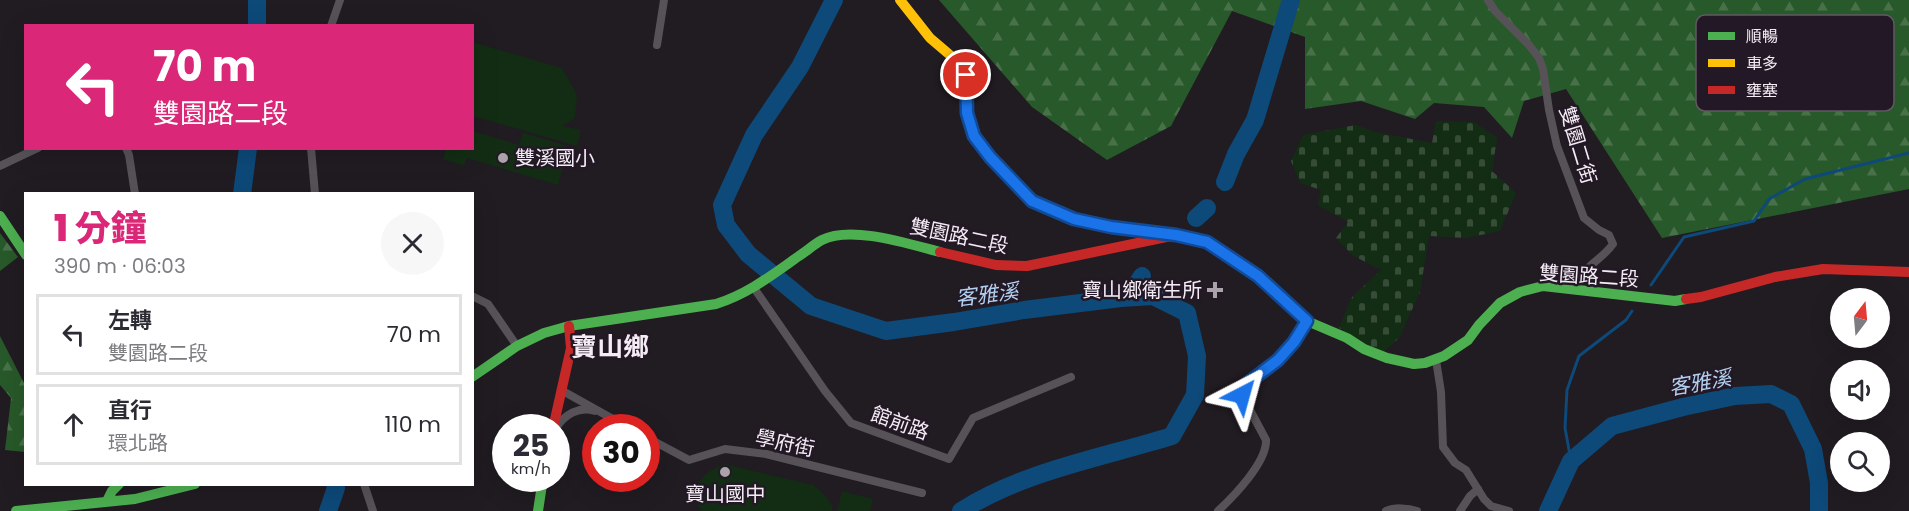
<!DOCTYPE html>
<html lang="zh-TW">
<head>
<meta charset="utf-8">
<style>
  :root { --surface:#fff; --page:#f7f7f7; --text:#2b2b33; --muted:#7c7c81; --line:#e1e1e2; --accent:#db2777 }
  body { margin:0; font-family:Poppins,"Noto Sans TC",sans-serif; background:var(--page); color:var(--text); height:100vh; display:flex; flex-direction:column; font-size:22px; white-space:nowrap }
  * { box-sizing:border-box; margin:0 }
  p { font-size:20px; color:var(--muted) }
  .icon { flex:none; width:33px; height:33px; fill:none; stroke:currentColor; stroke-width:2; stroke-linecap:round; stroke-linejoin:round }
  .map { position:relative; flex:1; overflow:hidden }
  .panel { position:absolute; left:24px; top:192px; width:450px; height:294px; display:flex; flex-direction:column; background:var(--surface); border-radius:0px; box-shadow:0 6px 24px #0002 }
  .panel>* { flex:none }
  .hud { position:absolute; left:24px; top:24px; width:450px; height:126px; border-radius:0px; box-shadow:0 6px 24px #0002; background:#db2777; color:#fff; overflow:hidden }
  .needle { width:39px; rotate:16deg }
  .buttons { position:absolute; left:1830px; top:288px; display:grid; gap:12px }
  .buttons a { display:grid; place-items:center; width:60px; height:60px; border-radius:50%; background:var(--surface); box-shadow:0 6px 24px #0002; font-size:30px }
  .speed { position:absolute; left:492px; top:414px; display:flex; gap:12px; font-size:30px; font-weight:700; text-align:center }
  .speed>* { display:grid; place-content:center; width:78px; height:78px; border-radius:50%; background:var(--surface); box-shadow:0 6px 24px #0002; line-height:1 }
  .speed small { font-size:15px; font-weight:400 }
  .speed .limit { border:9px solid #d22; background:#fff; color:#111 }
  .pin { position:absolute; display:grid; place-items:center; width:51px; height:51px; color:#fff; margin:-26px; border:3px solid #fff; border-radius:50%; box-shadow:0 2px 6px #0007 }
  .me { position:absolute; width:66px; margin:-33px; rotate:39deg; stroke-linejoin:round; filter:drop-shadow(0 0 4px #0008) }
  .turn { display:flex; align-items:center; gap:21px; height:126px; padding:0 30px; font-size:27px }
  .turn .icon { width:78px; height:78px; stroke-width:2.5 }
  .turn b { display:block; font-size:42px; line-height:51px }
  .round { display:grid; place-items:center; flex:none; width:63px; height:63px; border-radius:32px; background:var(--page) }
  .overview { display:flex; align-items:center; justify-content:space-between; height:102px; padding:0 30px }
  h1 { font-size:36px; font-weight:800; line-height:45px; color:var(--accent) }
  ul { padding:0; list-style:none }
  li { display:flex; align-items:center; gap:18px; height:81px; margin:0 12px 9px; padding:0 18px; border:3px solid var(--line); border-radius:0px }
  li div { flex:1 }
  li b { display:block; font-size:22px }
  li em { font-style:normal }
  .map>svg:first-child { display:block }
  .grass { fill:#132d14 }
  .forest { fill:url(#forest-firs) }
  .cemetery { fill:url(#cemetery-stones) }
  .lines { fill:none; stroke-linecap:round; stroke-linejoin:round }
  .stream { stroke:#0d4979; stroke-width:3 }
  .river { stroke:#0d4979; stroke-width:18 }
  .street { stroke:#575257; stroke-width:8 }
  .fast { stroke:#4caf50; stroke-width:10 }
  .slow { stroke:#ffc107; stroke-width:10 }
  .jam { stroke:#c62828; stroke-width:10 }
  .route-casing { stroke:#114b97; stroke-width:15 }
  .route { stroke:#1a73e8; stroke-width:10 }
  .poi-dot { fill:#aaa3aa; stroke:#231825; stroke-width:2 }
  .labels { text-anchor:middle; stroke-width:5; stroke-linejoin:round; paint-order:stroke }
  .street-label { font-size:20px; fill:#f3ecf4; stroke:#231825 }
  .poi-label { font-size:20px; fill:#f3ecf4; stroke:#231825; text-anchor:start }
  .water-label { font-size:21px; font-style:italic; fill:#b2d1f0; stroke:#231825 }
  .district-label { font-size:26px; font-weight:bold; fill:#f3ecf4; stroke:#231825 }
  .key { fill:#231825; stroke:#615863; stroke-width:1.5 }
  .key-label { font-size:16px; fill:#f3ecf4 }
</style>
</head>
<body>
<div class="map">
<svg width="1909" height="511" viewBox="0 0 1909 511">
  <defs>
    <pattern id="forest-firs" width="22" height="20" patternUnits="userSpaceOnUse" patternTransform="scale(1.5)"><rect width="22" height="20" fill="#28592a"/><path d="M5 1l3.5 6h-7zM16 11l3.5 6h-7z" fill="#48714a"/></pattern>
    <pattern id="cemetery-stones" width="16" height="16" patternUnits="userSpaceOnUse" patternTransform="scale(1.5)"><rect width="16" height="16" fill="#132d14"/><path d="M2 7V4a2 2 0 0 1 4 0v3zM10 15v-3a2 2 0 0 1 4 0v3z" fill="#364c37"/></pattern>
  </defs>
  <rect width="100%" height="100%" fill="#211b22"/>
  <path class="grass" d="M472,42l90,26 15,27 -2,23 -13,8 19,4 -4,16 -104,-30z
    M473,131l46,14 4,-12 45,13 -10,39 -91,-27 -3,8 -21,-7 3,-10 26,-1z
    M724,464l89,21 14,12 6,11 -1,3h-131c-13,-24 1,-38 23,-47z
    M842,491l31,8 -3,12h-33z"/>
  <path class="forest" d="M939,0h970v189l-247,49 -96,-149 -42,12 -12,37 -28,-31 -50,-4 -19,16 -54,-18 -56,8v-72l-73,-26 -61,115 -64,34 -75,-53z
    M0,233l18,24 -18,14z
    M0,336l25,49v67l-20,-2 6,-52 -11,-13z"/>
  <path class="cemetery" d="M1436,121l38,1 23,16 -5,33 24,22 -16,38 -34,7 -37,-2 -9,56 -21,46 -17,15 -43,-25 13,-31 29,-27 -29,-15 -16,-17 12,-16 -30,-17 3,-15 -21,-7 -9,-22 12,-26 53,-10 19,7 57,11z"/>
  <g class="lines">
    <path class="stream" d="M1651,285l33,-48 70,-16 15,-22 36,-20 104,-26
      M1571,461l-6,-33 2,-38 12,-34 47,-36 6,-9"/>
    <path class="river" d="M834,0l-34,67 -46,68 -32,70 4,20 22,29 63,52 75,25 68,-9 70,-12 97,-12 32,-2 34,17 10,43 -2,39 -23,41c-71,22 -148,35 -211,75
      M257,26v-26
      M1225,182l11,-28 19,-34 36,-120
      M242,194l6,-46
      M1196,218l11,-10
      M1121,298l14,-11 7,-11
      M328,511l8,-23 -1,-4
      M1548,511l23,-50 41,-35 71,-19 52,-11 36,-2 20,10 22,45 6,34v28"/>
    <path class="street" d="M1488,0l7,11 34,34 10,13 4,11 6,41 8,36 27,72 15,12 10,5 4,9c-13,18 -32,22 -37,46
      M331,26l9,-26
      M657,45l7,-45
      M126,148l3,7 6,39
      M311,148l4,46
      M0,166l38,-18
      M754,288l71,103 26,32 98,36 24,-41 98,-41
      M472,296l16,8 29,42
      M1436,360l5,32 2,55 12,16 11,7 18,29 7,7 18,5
      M561,390l68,38
      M556,428c9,-14 23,-22 39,-17
      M646,437l43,23 36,-11 41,5 156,39
      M364,484l9,27
      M1218,511c16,-15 49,-49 48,-71l-24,-45 -1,-7 37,-28 16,-18 13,-21
      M1386,511c9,-4 22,-3 31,0
      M1460,511l10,-15 8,-7"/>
    <path class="fast" d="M1028,197l4,4 42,18 60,12 30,3
      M0,216l26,39
      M1215,247l32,20 60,54 40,17 17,11 23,9 27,6 11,-1 19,-7 24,-16 11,-15 21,-22 20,-11 23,-6 132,15 11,-2
      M472,377l45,-31 27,-13 25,-7 147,-22c32,-10 56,-29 83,-48 8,-5 15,-12 23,-16 29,-15 87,4 118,12
      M107,501l5,-10 7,-7
      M16,511l119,-12 60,-15
      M538,511l5,-33"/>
    <path class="slow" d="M900,0l30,38 27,23 8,14 2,38 6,23 17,21 38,40"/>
    <path class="jam" d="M940,252l56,13 31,1 149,-31 31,7 8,5
      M1686,299l15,-2 74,-20 48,-8 86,3
      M553,428l18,-80 -2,-22"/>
  </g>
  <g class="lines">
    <g class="route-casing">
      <path id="route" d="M966,75l1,38 7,23 16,21 42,44 42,18 37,8 65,8 31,7 51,34 49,45 -13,21 -16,18 -37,28 1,7"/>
    </g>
    <use href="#route" class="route"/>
  </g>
  <g class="poi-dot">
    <circle cx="503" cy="158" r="6"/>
    <path d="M1212 281h6v6h6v6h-6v6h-6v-6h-6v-6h6z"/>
    <circle cx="725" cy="472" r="6"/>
  </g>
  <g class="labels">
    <g class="street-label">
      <text transform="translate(1578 145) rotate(73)" y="7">雙園二街</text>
      <text transform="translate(959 236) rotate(12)" y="7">雙園路二段</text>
      <text transform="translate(1589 276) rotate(4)" y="7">雙園路二段</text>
      <text transform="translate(900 423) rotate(20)" y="7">館前路</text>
      <text transform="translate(785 443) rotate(12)" y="7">學府街</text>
    </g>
    <g class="poi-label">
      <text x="515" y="165">雙溪國小</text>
      <text x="1202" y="297" text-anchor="end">寶山鄉衛生所</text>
      <text x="725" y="501" text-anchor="middle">寶山國中</text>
    </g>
    <g class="water-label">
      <text transform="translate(987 295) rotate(-7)" y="7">客雅溪</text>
      <text transform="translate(1700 383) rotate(-10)" y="7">客雅溪</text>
    </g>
    <g class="district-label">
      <text x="610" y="356">寶山鄉</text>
    </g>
  </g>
  <rect x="1696" y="15" width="198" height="96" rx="9" class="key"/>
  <rect x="1708" y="32" width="27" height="8" fill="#4caf50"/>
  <rect x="1708" y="59" width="27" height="8" fill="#ffc107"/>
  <rect x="1708" y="86" width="27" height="8" fill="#c62828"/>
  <g class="key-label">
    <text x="1746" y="42">順暢</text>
    <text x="1746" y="69">車多</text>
    <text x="1746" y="96">壅塞</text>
  </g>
</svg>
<div class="buttons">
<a><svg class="needle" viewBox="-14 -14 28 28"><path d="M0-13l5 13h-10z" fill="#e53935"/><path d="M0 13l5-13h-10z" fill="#7c7c81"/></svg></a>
<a><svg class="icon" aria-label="sound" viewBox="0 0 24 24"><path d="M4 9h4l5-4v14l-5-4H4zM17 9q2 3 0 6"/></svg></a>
<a><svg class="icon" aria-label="search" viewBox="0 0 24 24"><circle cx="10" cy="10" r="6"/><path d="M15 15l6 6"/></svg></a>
</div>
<div class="speed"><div>25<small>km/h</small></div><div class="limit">30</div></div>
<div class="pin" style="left:966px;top:75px;background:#d93025"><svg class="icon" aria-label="arrive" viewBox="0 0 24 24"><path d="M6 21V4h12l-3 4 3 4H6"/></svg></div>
<svg class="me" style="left:1242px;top:395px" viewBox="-20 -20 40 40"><path d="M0-17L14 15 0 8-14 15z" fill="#1a73e8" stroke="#fff" stroke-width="4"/></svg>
<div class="hud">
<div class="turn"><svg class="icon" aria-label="left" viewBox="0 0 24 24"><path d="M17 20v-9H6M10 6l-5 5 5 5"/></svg><div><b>70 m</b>雙園路二段</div></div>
</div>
<section class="panel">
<div class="overview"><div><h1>1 分鐘</h1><p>390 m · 06:03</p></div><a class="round"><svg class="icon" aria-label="close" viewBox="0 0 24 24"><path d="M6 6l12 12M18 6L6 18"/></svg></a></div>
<ul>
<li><svg class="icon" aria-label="left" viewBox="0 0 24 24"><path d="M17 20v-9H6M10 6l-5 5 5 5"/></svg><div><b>左轉</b><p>雙園路二段</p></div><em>70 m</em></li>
<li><svg class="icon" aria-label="ahead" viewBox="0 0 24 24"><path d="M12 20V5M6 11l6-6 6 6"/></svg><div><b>直行</b><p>環北路</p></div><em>110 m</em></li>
</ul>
</section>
</div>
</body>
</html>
